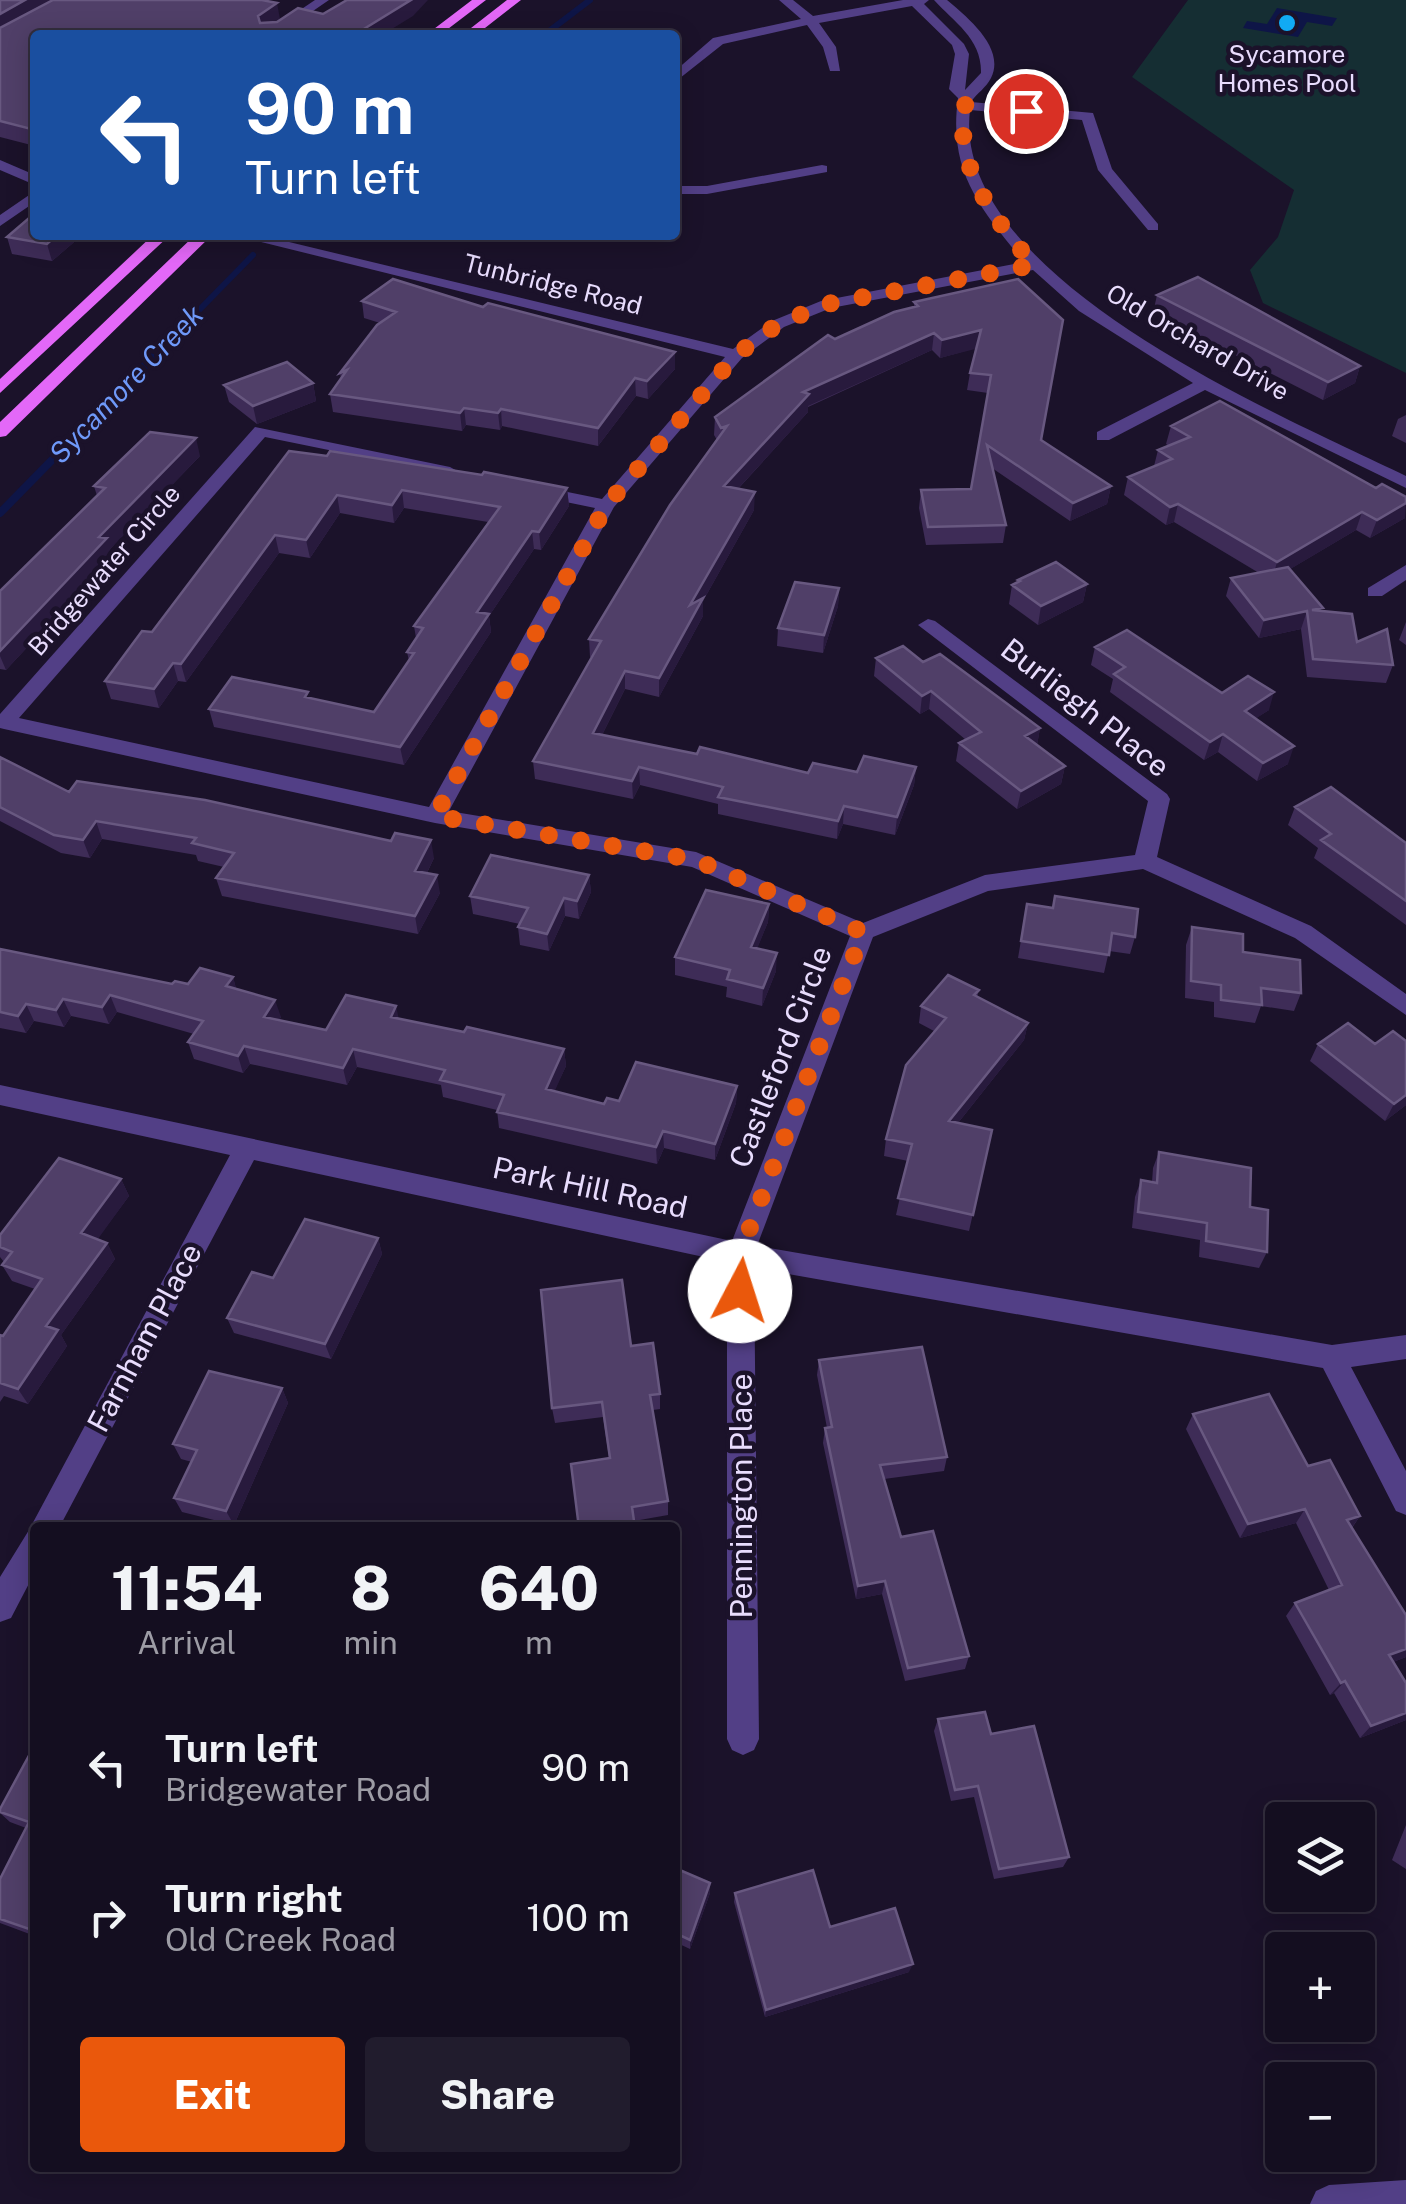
<!DOCTYPE html>
<html lang="en">
<head>
<meta charset="utf-8">
<style>
  :root { --surface:#140e20; --page:#211c2d; --text:#f1f3f6; --muted:#9d9ca5; --line:#332e3e; --accent:#ea580c }
  body { margin:0; font-family:"Public Sans",sans-serif; background:var(--page); color:var(--text); height:100vh; display:flex; flex-direction:column; font-size:38px; white-space:nowrap }
  * { box-sizing:border-box; margin:0 }
  p { font-size:32px; color:var(--muted) }
  .icon { flex:none; width:55px; height:55px; fill:none; stroke:currentColor; stroke-width:2; stroke-linecap:round; stroke-linejoin:round }
  .map { position:relative; flex:1; overflow:hidden }
  .panel { position:absolute; left:30px; top:1522px; width:650px; height:650px; display:flex; flex-direction:column; background:var(--surface); border-radius:10px; box-shadow:0 5px 25px #0003,0 0 0 2px var(--line) }
  .panel>* { flex:none }
  .hud { position:absolute; left:30px; top:30px; width:650px; height:210px; border-radius:10px; box-shadow:0 5px 25px #0003,0 0 0 2px var(--line); background:#1a4fa0; color:#fff; overflow:hidden }
  .controls { position:absolute; left:1265px; top:1802px; display:grid; gap:20px }
  .controls a { display:grid; place-items:center; width:110px; height:110px; border-radius:10px; background:var(--surface); box-shadow:0 5px 25px #0003,0 0 0 2px var(--line); font-size:50px }
  .pin { position:absolute; display:grid; place-items:center; width:85px; height:85px; color:#fff; margin:-42px; border:5px solid #fff; border-radius:50%; box-shadow:0 2px 10px #0007 }
  .me { position:absolute; width:110px; margin:-55px; rotate:5deg; stroke-linejoin:round; filter:drop-shadow(0 0 8px #0008) }
  .turn { display:flex; align-items:center; gap:35px; height:210px; padding:0 50px; font-size:45px }
  .turn .icon { width:130px; height:130px; stroke-width:2.5 }
  .turn b { display:block; font-size:70px; line-height:85px }
  .eta { display:flex; justify-content:space-evenly; align-items:center; height:170px; text-align:center }
  .eta b { font-size:60px; font-weight:800; line-height:70px }
  .primary-button { display:flex; gap:20px; margin-top:auto; padding:20px 50px }
  .primary-button a { flex:1; height:115px; border-radius:10px; background:var(--accent); color:#fff; font-size:40px; font-weight:800; line-height:115px; text-align:center }
  .primary-button a+a { background:var(--page); color:var(--text) }
  ul { padding:0; list-style:none }
  li { display:flex; align-items:center; gap:30px; height:150px; padding:0 50px }
  li div { flex:1 }
  li b { display:block; font-size:38px }
  li em { font-style:normal }
  .map>svg:first-child { display:block }
  .green { fill:#152e33 }
  .water { fill:#0e1547 }
  .lines { fill:none; stroke-linecap:round; stroke-linejoin:round }
  .stream-far1 { stroke:#0e1547; stroke-width:6 }
  .stream { stroke:#0e1547; stroke-width:8 }
  .minor { fill:#523f86; fill-rule:evenodd }
  .major { fill:#e368f8; fill-rule:evenodd }
  .wall { fill:#3e2c57 }
  .shaded-wall { fill:#281a3d }
  .building { fill:#503f68; stroke:#685880; stroke-width:2.5 }
  .route { stroke:#ea580c; stroke-width:18; stroke-dasharray:0 32.4 }
  .poi-dot { fill:#11aaf4; stroke:#1b122a; stroke-width:4 }
  .labels { text-anchor:middle; stroke-width:9; stroke-linejoin:round; paint-order:stroke }
  .far-poi-label { font-size:25px; fill:#e8dcfd; stroke:#1b122a }
  .far-street-label { font-size:25px; fill:#e8dcfd; stroke:#1b122a }
  .far-water-label { font-size:28px; font-style:italic; fill:#6f99f9; stroke:#1b122a }
  .street-label { font-size:30px; fill:#e8dcfd; stroke:#1b122a }
</style>
</head>
<body>
<div class="map">
<svg width="1406" height="2204" viewBox="0 0 1406 2204">
  <rect width="100%" height="100%" fill="#1b122a"/>
  <path class="green" d="M1188,0h218v373l-143,-70 -13,-33 28,-33 16,-47 -162,-113z"/>
  <path class="water" d="M1277,8l59,10h1l-5,8 -25,-4 -9,15 -55,-9 4,-7 20,3z"/>
  <g class="lines">
    <path class="stream-far1" d="M544,35l46,-35
      M161,349l92,-94"/>
    <path class="stream" d="M0,513l164,-167"/>
    <path class="minor" d="M315,0h14l-51,35h-15z
      M779,0h14l20,16 90,-16h26l-5,4 40,40 5,10 -4,36 16,-17c1,-34 -27,-51 -47,-73h13c20,17 59,48 44,78 -5,10 -14,15 -20,24l122,11 19,56 46,55v6h-10l-50,-60 -16,-50 -112,-10c-20,168 313,306 436,366v12l-201,-98 -96,50h-12v-8l96,-49 -114,-72 -46,-41 -202,38 -47,19 -42,31 -128,149 -165,304 247,41 167,71 122,-48 150,-20 13,-54 -230,-176 10,-6 7,2 232,173 3,5 -13,58 154,69 95,68v21l-111,-77 -152,-69 -155,22 -115,46 -116,309 575,99 74,-10v24l-55,8 55,104v44l-10,-4 -73,-143 -569,-100 5,471 -5,11 -11,5 -11,-5 -5,-11v-477l-473,-102 -195,368h-24v44l-24,46 -11,4v-45l29,-47 201,-375 -230,-50v-20l732,156 118,-305 -158,-69 -257,-44 -431,-94 -4,-1v-14l255,-287 195,40 9,5 -3,4 -191,-39 -246,281 410,89 166,-299 -63,-13 -3,-4 9,-5 64,13 123,-142 -492,-122h27l473,114 39,-28 49,-20 203,-39c-44,-54 -76,-90 -66,-164l-9,-9 6,-35 -3,-9 -40,-39 -93,17 17,24 4,24h-10l-7,-24 -16,-22 -84,19 -48,38v-11l38,-33 88,-19z
      M0,160l35,15v10l-35,-15z
      M822,165l5,1v6l-120,22h-32v-8h32z
      M35,191v11l-35,24v-11z
      M1406,565v15l-24,16h-14v-8z
      M1406,2180v24h-96l6,-13 13,-6z"/>
    <path class="major" d="M472,0h14l-46,35h-14z
      M507,0h14l-45,35h-14z
      M153,235h17l-170,158v-14z
      M195,235h17l-206,201 -6,1v-15z"/>
  </g>
  <path class="wall" d="M0,0l280,19 -5,3 48,-8 90,2 -378,19v111l-35,-9z
    M35,235h44l1,2 -28,24 -40,-7 -5,-17z
    M1018,279l23,161 70,46 -4,18 -37,17 -78,-53 14,57 -3,18 -77,2 -7,-37 2,-18 50,-1 17,-96 -21,-3 3,-17 6,-25 -36,10 -8,-8 -124,57v5l-70,77 16,21 -51,91v15l-44,81 -34,-8 -23,46 95,19 111,19 49,-1 59,-5 -2,18 -19,50 -52,-11 -6,15 -119,-25v-10l-78,-19 -7,14 -98,-20 -2,-18 59,-104h-2l-1,-18 128,-199 -3,-5 1,-18 120,-78 79,-32v-5z
    M1157,295l203,71 -5,17 -32,17 -170,-87z
    M362,301l313,68 -27,30 -12,-3 -38,50 -96,-20 -2,4 -34,-5 -4,6 -129,-19 -3,-18 11,-15 -1,-6 40,-50 -16,-5z
    M313,383l3,18 -59,23 -28,-22 -5,-17z
    M1406,415v28l-14,-7 6,-17z
    M1171,426l234,92 -35,20 -14,-8 -66,39 32,42 35,31 36,23 -7,18 -79,-6 -6,-48 -42,9 -33,-42 5,-18 28,-5 -85,-51 -8,3 -42,-30 4,-18 26,-11 4,-16 11,-4 -3,-2z
    M289,451l278,37 2,18 -28,44 -7,-1 -45,67 2,16 -87,133 -190,-38 -5,-18 100,-11 65,14 35,-51 -2,-9 9,-14 -2,-12 74,-104 -84,-14 -10,15 -54,-10 -30,45 -31,-5 -93,129 -8,-1 -19,27 -48,-9 -6,-18 47,-49z
    M200,456l-90,93 2,7 -106,114 -6,-1v-78l97,-95 -3,-10z
    M1018,580l69,4 -4,18 -45,23 -29,-21 3,-19 5,-2z
    M839,588l-1,18 -15,47 -46,-7 1,-18z
    M1406,622v23l-7,-5z
    M1095,647l174,63 -13,8 32,46 -31,17 -39,-29 -14,8 -94,-68 3,-13 -22,-14z
    M876,658l47,4 117,66 -3,17 28,21 -4,18 -44,25 -61,-48 3,-18 7,-3 -37,-31 -9,5 -46,-38z
    M0,757l69,35 365,66 -7,15 13,20 -22,41 -196,-38 -6,-18 8,-11 -26,-6 -2,-6 -94,-16 -12,19 -29,-5 -61,-32z
    M1295,807l111,36v82l-92,-67 4,-10 -30,-23z
    M589,875l2,17 -12,27 -14,-3 -16,35 -29,-6 -2,-18 2,-3 -47,-10 -3,-18z
    M1055,896l80,41 -5,17 -21,-3 -5,22 -86,-15 9,-54 25,4z
    M769,904l-1,18 -11,26 19,23 -14,35 -36,-9 1,-10 -52,-12v-18z
    M1192,927l51,25 58,41 -7,18 -33,-5 -6,17 -41,-6v-15l-29,-4 1,-53z
    M0,949l172,35h16l45,-7 3,12 45,28 -2,3 47,10 73,-11 65,13 100,17 2,17 -12,25 50,13 133,-18 -1,17 -21,57 -51,-12 -7,16 -158,-36 -2,-18 -54,-13 -2,-12 -84,-18 -10,18 -97,-21 -7,9 -49,-14 -6,-17 6,-8 -77,-22 -8,12 -38,-8 -7,11 -30,-6 -8,12 -26,-5z
    M979,990l-2,7 51,26 -4,17 -66,83 34,7 -23,101 -73,-16 12,-54 -24,-5 2,-17 48,-108 -15,-8 2,-17z
    M1406,1041v64l-21,16 -75,-60 8,-17h57z
    M1159,1152l91,55 17,45 -8,16 -60,-11 1,-17 -68,-12 3,-31 6,-17 11,2 1,-14z
    M121,1179l8,17 -32,43 10,4 8,16 -54,76 6,11 -39,58 -24,-8 -4,6v-67l3,1 32,-47 -23,-8 -10,-16 2,-3 -4,-5v-22z
    M378,1238l4,16 -51,105 -97,-26 -7,-15z
    M631,1346l29,48v15l-7,1 15,91v14l-34,6 -25,-63 -6,-41 -48,6 -3,-15z
    M819,1360l128,97 -3,14 -60,8 17,58 68,119 -4,13 -60,12 -23,-87 -26,5 -33,-156 2,-15h2l-10,-53z
    M282,1388l6,15 -54,122 -52,-13 -8,-14 18,-36 -11,-3 -8,-15z
    M1193,1414l115,52 52,50 -8,12 54,87v42l-13,5 13,21v37l-46,18 -26,-45 -4,2 -44,-79 9,-13 34,-13 -33,-67 -56,15 -54,-109z
    M938,1719l53,15 78,123 -6,10 -69,12 -20,-82 -23,4 -17,-70z
    M35,1751v185l-35,-13v-44l26,-51 -16,-6 -10,-9z
    M1406,1825v44l-14,-9z
    M675,1868l35,25 -20,56 -15,-7z
    M735,1893l95,34 79,45 -144,45 -31,-115z"/>
  <path class="shaded-wall" d="M25,0h31l-56,33v-19z
    M411,0h17l-15,16 -31,19h-28z
    M277,3l3,16 -19,13 -3,-16z
    M57,235h22l1,2 -28,24 -5,-17z
    M981,330l-2,18 -39,10 2,-18z
    M934,333l-2,17 -124,56v6l-84,92v-18l79,-94z
    M675,352v17l-27,30 -1,-18z
    M1360,366l-5,17 -32,17 5,-18z
    M635,378l1,18 -38,50v-18z
    M313,383l3,18 -59,23 -4,-18z
    M464,408l2,17 -4,6 -2,-18z
    M501,409l1,17 -2,4 -2,-17z
    M196,438l4,18 -90,93 2,7 -106,114 -6,-14v-5l99,-114z
    M1111,486l-4,18 -37,17 3,-18z
    M567,488l2,18 -28,44 -2,-18z
    M402,490l2,18 -10,15 -2,-18z
    M755,492l-1,18 -51,91v15l-44,81v-19l31,-73z
    M337,495l3,18 -30,45 -4,-18z
    M1406,503l-1,15 -35,20 7,-18z
    M1178,504l-4,18 -8,3 4,-18z
    M1362,512l-6,18 -84,50 5,-18z
    M532,531l2,18 -45,67 2,16 -87,133 -4,-18 77,-135z
    M275,535l4,18 -93,129 -5,-18z
    M1087,584l-4,18 -45,23 3,-19z
    M839,588l-1,18 -15,47 1,-18z
    M1307,611l-6,18 -42,9 5,-18z
    M173,663l5,18 -19,27 -5,-19z
    M625,671v18l-31,62 -1,-18z
    M931,691l-2,18 -9,5 2,-18z
    M1274,692l-5,18 -29,19 5,-18z
    M1040,728l-3,18 -12,-10z
    M1223,734l-5,18 -14,8 6,-18z
    M1294,746l-6,18 -31,17 6,-18z
    M1065,766l-4,18 -44,25 4,-18z
    M639,767l1,18 -7,14 -1,-18z
    M916,767l-2,18 -19,50 2,-18z
    M844,806l-1,18 -6,15 1,-18z
    M96,821l6,18 -12,19 -7,-18z
    M431,840l3,18 -15,31 -4,-18z
    M437,875l3,18 -22,41 -3,-18z
    M589,875l2,17 -12,27 -2,-18z
    M564,898l1,18 -16,35 -2,-17z
    M769,904l-1,18 -17,42v-17z
    M777,953l-1,18 -14,35 1,-18z
    M233,977l5,18 -12,-9z
    M110,995l7,17 -8,12 -7,-17z
    M63,999l8,17 -7,11 -8,-17z
    M275,1000l6,17 -11,17 -6,-17z
    M26,1004l8,17 -8,12 -8,-17z
    M396,1006l4,18 -9,-7z
    M1028,1023l-4,17 -78,98 3,-17z
    M244,1046l6,18 -7,9 -5,-17z
    M353,1049l4,18 -10,18 -4,-17z
    M564,1049l2,17 -18,40 -2,-17z
    M737,1086l-1,17 -21,57v-16z
    M1406,1095v10l-21,16 9,-17z
    M663,1131l1,17 -7,16 -1,-17z
    M121,1179l8,17 -39,54 -9,-17z
    M378,1238l4,16 -51,105 -6,-15z
    M107,1243l8,16 -54,76 6,11 -39,58 -10,-15 28,-63z
    M282,1388l6,15 -54,122 -8,-14z
    M1305,1509l-9,14 -56,15 8,-14z
    M1360,1516l-10,14 -3,-10z
    M885,1581l-3,13 -26,5 2,-13z
    M1406,1649v8l-28,11 11,-13z
    M1345,1681l-11,12 -4,2 11,-12z
    M1406,1713v7l-46,18 11,-12z
    M710,1883v10l-20,56v-9z
    M913,1964l-4,8 -144,45 1,-7z"/>
  <path class="building" d="M0,0h25l-25,14z
    M53,0h209l15,3 -19,13 2,7 17,-1 21,-14 25,6 24,-14h64l-57,35h-319v95l-35,-9v-93z
    M35,213v22h22l-10,9 -40,-7z
    M1198,277l162,89 -32,16 -171,-87z
    M393,279l90,28 5,-4 187,49 -28,29 -12,-3 -37,50 -97,-19 -3,4 -34,-5 -4,5 -130,-19 17,-24 -7,3 37,-48 19,-13 -34,-11z
    M1018,279l45,41 -22,120 70,46 -38,17 -86,-58 19,80 -78,2 -7,-37 50,-1 20,-114 -21,-2 11,-43 -39,10 -8,-7 -131,59 6,2 -85,92 31,6 -65,113 13,-7 -44,80 -34,-7 -32,62 104,21 3,-7 108,26 5,-10 44,9 7,-16 52,11 -19,50 -53,-11 -6,15 -120,-24 5,-10 -84,-20 -7,14 -99,-20 68,-120 -12,-2 81,-134 57,-79 -6,2 -6,-11 113,-82 7,4 59,-27 24,-6 -4,-4z
    M287,362l26,21 -60,23 -29,-21z
    M1220,401l156,87 6,-4 24,13v6l-29,17 -15,-8 -85,50 -99,-58 -8,3 -42,-30 44,-18 -14,-9 32,-13 -19,-11z
    M150,432l46,6 -97,99 8,1 -107,113v-60l105,-103 -11,-2z
    M289,451l38,5 3,-5 152,24 2,-3 83,16 -28,44 -7,-1 -55,81 12,2 -89,133 -191,-38 23,-32 76,15 -3,5 69,15 40,-59 -7,-1 16,-24 -9,-2 86,-119 -98,-17 -10,15 -55,-10 -31,45 -31,-5 -94,129 -8,-1 -19,26 -49,-8 37,-50 10,1z
    M1056,562l31,22 -46,22 -29,-21 8,-4 -2,-1z
    M1288,567l35,41 -11,2 40,4 5,28 30,-13 6,36 -80,-6 -6,-48 -43,9 -33,-42z
    M795,582l44,6 -15,47 -46,-7z
    M1127,630l95,63 26,-17 26,16 -29,19 49,35 -31,17 -40,-29 -13,8 -96,-68 11,-7 -30,-20z
    M903,646l20,16 17,-8 100,74 -15,8 40,30 -44,25 -62,-48 22,-11 -50,-41 -9,5 -46,-38z
    M0,757l69,35 8,-11 128,19 186,41 4,-8 36,7 -16,31 22,4 -22,41 -199,-38 18,-25 -42,-10 4,-5 -100,-17 -13,19 -29,-5 -54,-28z
    M1331,787l75,56v58l-85,-61 10,-6 -36,-27z
    M491,855l98,20 -12,26 -13,-3 -17,36 -29,-7 10,-19 -58,-12z
    M706,890l63,14 -18,43 26,6 -14,35 -36,-9 3,-9 -55,-13z
    M1055,896l83,13 -3,28 -23,-4 -3,22 -88,-14 6,-37 26,4z
    M1192,927l51,7v18l57,8 1,33 -40,-5 1,17 -41,-5v-15l-30,-4z
    M0,949l172,35 3,-3 13,3 12,-16 33,9 -7,9 49,14 -11,17 62,13 20,-35 50,11 -5,11 73,15 3,-5 97,22 -18,40 58,15 3,-6 12,3 17,-39 101,24 -22,58 -52,-13 -7,16 -159,-35 7,-17 -64,-15 5,-10 -92,-21 -10,19 -99,-22 -6,10 -50,-14 15,-21 -93,-26 -8,12 -39,-8 -7,11 -30,-6 -8,12 -18,-4z
    M948,975l31,15 -5,5 54,28 -79,98 43,9 -19,85 -75,-17 14,-54 -26,-5 20,-74 40,-47 -25,-12z
    M1348,1023l27,21 18,-13 13,10v54l-12,9 -76,-60z
    M1159,1152l92,16 -1,39 18,3 -1,42 -61,-11 1,-18 -69,-11 3,-32 16,3z
    M59,1158l62,21 -40,54 26,10 -61,83 12,4 -40,59 -18,-6v-48l3,1 39,-57 -40,-14 10,-13 -12,-5v-12z
    M305,1219l73,19 -53,106 -98,-26 25,-46 21,6z
    M622,1280l9,66 22,-3 7,51 -10,1 18,106 -36,6 3,21h-56l-8,-64 39,-6 -8,-56 -50,6 -11,-118z
    M922,1347l25,110 -67,8 21,72 32,-6 36,125 -61,12 -23,-87 -27,5 -33,-158 7,-1 -13,-67z
    M209,1371l73,17 -56,123 -52,-13 23,-48 -24,-6z
    M1269,1394l39,72 22,-6 30,56 -13,4 59,95v34l-17,6 17,28v30l-35,13 -26,-45 -4,2 -46,-80 47,-18 -37,-76 -57,15 -55,-110z
    M985,1712l6,22 43,-8 35,131 -70,12 -21,-83 -23,4 -17,-71z
    M32,1750l3,1v180l-35,-12v-40l29,-57 -29,-10v-3z
    M675,1868l35,15 -20,57 -15,-7z
    M813,1870l17,57 65,-19 18,56 -147,46 -31,-117z"/>
  <g class="lines">
    <path class="route" d="M740,1291v-37l123,-322 -167,-72 -261,-44 171,-310 130,-151 42,-31 49,-20 207,-39c-40,-46 -79,-96 -70,-160l62,6"/>
  </g>
  <circle class="poi-dot" cx="1287" cy="23" r="10"/>
  <g class="labels">
    <g class="far-poi-label">
      <text x="1287" y="63">Sycamore<tspan x="1287" dy="29">Homes Pool</tspan></text>
    </g>
    <g class="far-street-label">
      <text transform="translate(553 284) rotate(14)" y="9">Tunbridge Road</text>
      <text transform="translate(1198 342) rotate(30)" y="9">Old Orchard Drive</text>
      <text transform="translate(104 570) rotate(-49)" y="9">Bridgewater Circle</text>
    </g>
    <g class="far-water-label">
      <text transform="translate(126 384) rotate(-46)" y="10">Sycamore Creek</text>
    </g>
    <g class="street-label">
      <text transform="translate(1085 708) rotate(38)" y="10">Burliegh Place</text>
      <text transform="translate(781 1057) rotate(-69)" y="10">Castleford Circle</text>
      <text transform="translate(590 1188) rotate(12)" y="10">Park Hill Road</text>
      <text transform="translate(145 1338) rotate(-62)" y="10">Farnham Place</text>
      <text transform="translate(742 1496) rotate(-90)" y="10">Pennington Place</text>
    </g>
  </g>
</svg>
<div class="controls">
<a><svg class="icon" aria-label="layers" viewBox="0 0 24 24"><path d="M12 4l9 5-9 5-9-5zM3 14l9 5 9-5"/></svg></a>
<a>+</a>
<a>−</a>
</div>
<div class="pin" style="left:1026px;top:111px;background:#d93025"><svg class="icon" aria-label="arrive" viewBox="0 0 24 24"><path d="M6 21V4h12l-3 4 3 4H6"/></svg></div>
<svg class="me" style="left:740px;top:1291px" viewBox="-20 -20 40 40"><circle r="19" fill="#fff"/><path d="M0-13L10 11 0 6-10 11z" fill="#ea580c"/></svg>
<div class="hud">
<div class="turn"><svg class="icon" aria-label="left" viewBox="0 0 24 24"><path d="M17 20v-9H6M10 6l-5 5 5 5"/></svg><div><b>90 m</b>Turn left</div></div>
</div>
<section class="panel">
<div class="eta">
<div><b>11:54</b><p>Arrival</p></div>
<div><b>8</b><p>min</p></div>
<div><b>640</b><p>m</p></div>
</div>
<ul>
<li><svg class="icon" aria-label="left" viewBox="0 0 24 24"><path d="M17 20v-9H6M10 6l-5 5 5 5"/></svg><div><b>Turn left</b><p>Bridgewater Road</p></div><em>90 m</em></li>
<li><svg class="icon" aria-label="right" viewBox="0 0 24 24"><path d="M7 20v-9h11M14 6l5 5-5 5"/></svg><div><b>Turn right</b><p>Old Creek Road</p></div><em>100 m</em></li>
</ul>
<div class="primary-button"><a>Exit</a><a>Share</a></div>
</section>
</div>
</body>
</html>
